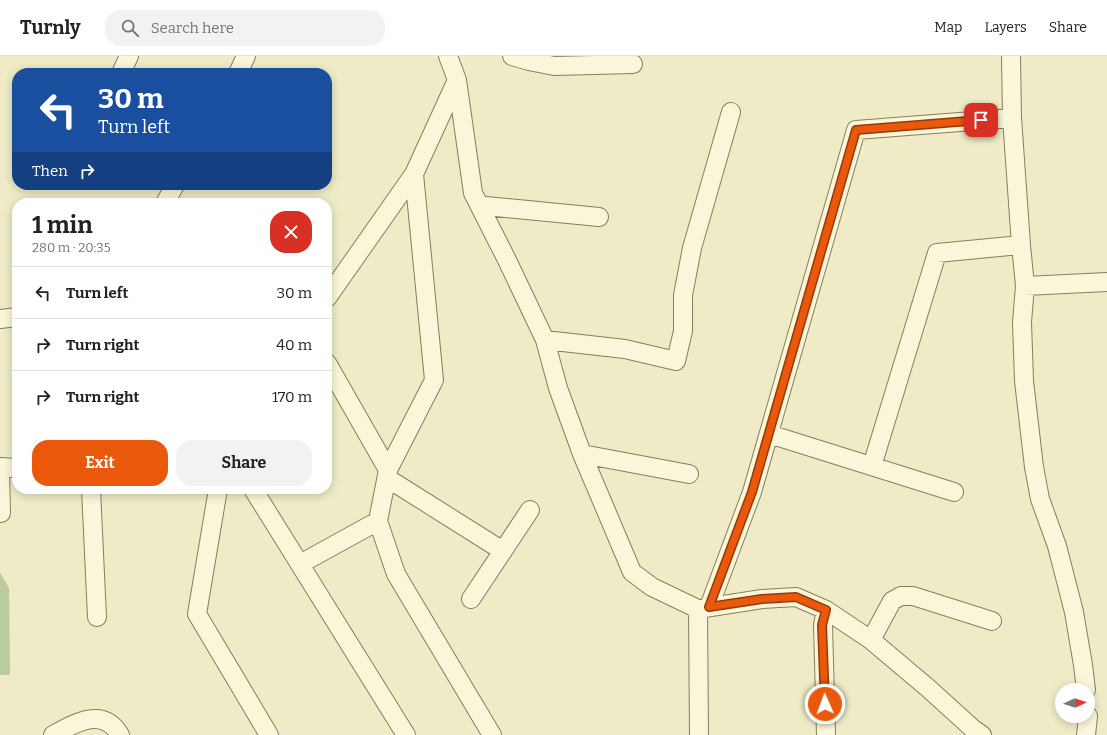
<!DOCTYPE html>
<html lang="en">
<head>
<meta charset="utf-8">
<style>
  :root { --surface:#fff; --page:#f2f2f2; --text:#222; --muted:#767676; --line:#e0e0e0; --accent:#ea580c }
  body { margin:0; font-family:Bitter,serif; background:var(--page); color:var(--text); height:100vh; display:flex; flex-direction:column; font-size:15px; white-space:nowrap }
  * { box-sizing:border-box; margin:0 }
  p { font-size:13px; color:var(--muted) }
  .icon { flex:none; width:22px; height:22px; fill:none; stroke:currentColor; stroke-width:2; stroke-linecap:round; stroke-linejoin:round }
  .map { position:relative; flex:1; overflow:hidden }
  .drawer { position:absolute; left:12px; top:142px; width:320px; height:296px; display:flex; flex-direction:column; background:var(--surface); border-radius:16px; box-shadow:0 2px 10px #0003 }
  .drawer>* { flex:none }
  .banner { position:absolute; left:12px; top:12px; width:320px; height:122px; border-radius:16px; box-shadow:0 2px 10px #0003; background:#1a4fa0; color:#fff; overflow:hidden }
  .needle { width:26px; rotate:86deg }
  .fabs { position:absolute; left:1055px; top:627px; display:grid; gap:8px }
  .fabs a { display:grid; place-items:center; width:40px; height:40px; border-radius:50%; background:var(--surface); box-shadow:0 2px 10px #0003; font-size:20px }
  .pin { position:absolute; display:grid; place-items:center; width:34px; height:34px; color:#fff; margin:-17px; border-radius:8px; box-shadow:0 2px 6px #0006 }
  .me { position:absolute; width:44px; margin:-22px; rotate:358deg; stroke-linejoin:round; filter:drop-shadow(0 0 3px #0008) }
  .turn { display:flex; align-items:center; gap:14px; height:84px; padding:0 20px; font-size:18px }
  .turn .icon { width:52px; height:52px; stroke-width:2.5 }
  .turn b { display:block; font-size:28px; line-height:34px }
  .then { display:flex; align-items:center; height:38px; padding:0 20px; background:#0003; gap:8px; font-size:15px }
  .round { display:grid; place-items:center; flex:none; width:42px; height:42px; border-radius:16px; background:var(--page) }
  .head { display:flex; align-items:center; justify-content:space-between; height:68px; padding:0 20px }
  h1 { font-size:24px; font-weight:700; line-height:30px }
  .primary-button { display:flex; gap:8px; margin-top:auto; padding:8px 20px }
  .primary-button a { flex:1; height:46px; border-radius:16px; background:var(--accent); color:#fff; font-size:16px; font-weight:700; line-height:46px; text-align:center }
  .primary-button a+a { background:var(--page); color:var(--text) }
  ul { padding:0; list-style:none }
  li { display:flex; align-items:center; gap:12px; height:52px; padding:0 20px; border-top:1px solid var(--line) }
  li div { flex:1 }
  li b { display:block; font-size:15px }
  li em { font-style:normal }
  header { display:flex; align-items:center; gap:24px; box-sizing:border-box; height:56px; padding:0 20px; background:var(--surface); border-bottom:1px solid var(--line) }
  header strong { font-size:19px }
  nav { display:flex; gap:22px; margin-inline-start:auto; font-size:14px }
  .search { width:280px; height:36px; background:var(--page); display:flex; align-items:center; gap:10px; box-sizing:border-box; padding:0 14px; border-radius:16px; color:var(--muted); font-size:15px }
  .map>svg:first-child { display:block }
</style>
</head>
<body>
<header>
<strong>Turnly</strong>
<div class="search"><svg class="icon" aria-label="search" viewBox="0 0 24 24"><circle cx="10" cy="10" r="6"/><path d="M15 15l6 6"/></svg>Search here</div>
<nav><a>Map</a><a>Layers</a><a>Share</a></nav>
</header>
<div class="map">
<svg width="1107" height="679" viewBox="0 0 1107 679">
  <rect width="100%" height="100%" fill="#eeebc6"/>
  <path fill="#bbcc9a" d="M 0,517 L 9,532 L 10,619 L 0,619 Z"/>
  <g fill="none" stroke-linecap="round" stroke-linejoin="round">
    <g stroke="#897e5c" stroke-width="20">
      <path id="street" d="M 448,0 L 457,24 L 473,137 L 507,204 L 545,284 L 558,332 L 582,398 L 632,516 L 652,531 L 698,553 L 762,543 L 796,541 L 826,554 L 871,584 L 928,632 L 972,672 L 982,679
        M 512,0 L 529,5 L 554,10 L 633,8
        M 1011,0 L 1012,62 L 1021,189 L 1025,230 L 1022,266 L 1024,325 L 1034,411 L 1040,443 L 1057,490 L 1074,556 L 1083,609 L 1086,634
        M 121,17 L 129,0
        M 238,17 L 246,0
        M 165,147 L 175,129
        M 481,151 L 486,150 L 599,161
        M 1025,230 L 1107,226
        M 327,242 L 414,118 L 457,24
        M 0,263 L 17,261
        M 545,284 L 625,293 L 676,305 L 683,275 L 683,239 L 692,192 L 731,56
        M 327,307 L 388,414
        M 769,378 L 954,436
        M 582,398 L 689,418
        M 872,410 L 937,197 L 1021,189
        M 0,411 L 1,457
        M 0,411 L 17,412
        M 387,422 L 503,495
        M 91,433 L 97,561
        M 218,433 L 197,558 L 269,679
        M 253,433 L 406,679
        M 378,465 L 396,518 L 492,679
        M 300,508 L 378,465 L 388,414 L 434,324 L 414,118
        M 471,543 L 530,454
        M 709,551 L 752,436 L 856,74 L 1012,62
        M 698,553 L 699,679
        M 871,584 L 892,545 L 901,540 L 913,540 L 992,565
        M 53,679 C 75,667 103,650 120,679
        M 826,679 L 823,569 L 826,554
        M 1086,679 L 1088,660"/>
    </g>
    <use href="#street" stroke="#f9f6d9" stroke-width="18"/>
  </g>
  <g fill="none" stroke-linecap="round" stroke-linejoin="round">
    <g stroke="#983908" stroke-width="10">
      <path id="route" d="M 825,648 L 822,569 L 826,554 L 796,541 L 762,543 L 709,551 L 752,436 L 856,74 L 981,64"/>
    </g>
    <use href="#route" stroke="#ea580c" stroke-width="7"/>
  </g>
</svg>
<div class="fabs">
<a><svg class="needle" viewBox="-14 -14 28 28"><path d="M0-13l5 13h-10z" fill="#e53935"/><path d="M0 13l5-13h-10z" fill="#767676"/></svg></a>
</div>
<div class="pin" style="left:981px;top:64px;background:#d93025"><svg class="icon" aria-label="arrive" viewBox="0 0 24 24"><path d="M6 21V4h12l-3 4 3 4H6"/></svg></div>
<svg class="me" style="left:825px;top:648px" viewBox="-20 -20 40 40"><circle r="17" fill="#ea580c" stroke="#fff" stroke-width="3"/><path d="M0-11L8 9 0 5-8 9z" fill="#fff"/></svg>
<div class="banner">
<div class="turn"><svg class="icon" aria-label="left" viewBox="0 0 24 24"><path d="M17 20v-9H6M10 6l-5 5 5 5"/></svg><div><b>30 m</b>Turn left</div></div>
<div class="then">Then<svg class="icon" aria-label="right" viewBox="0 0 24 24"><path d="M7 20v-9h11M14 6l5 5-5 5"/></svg></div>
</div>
<section class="drawer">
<div class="head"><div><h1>1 min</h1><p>280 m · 20:35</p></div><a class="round" style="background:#d93025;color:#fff"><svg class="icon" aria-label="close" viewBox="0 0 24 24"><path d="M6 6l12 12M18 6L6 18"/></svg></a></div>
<ul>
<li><svg class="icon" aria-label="left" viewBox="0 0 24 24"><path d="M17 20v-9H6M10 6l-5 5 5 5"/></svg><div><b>Turn left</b></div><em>30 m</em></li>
<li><svg class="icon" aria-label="right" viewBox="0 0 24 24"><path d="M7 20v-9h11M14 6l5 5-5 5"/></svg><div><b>Turn right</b></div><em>40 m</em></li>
<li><svg class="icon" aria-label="right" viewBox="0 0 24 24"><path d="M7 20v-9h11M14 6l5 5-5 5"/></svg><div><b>Turn right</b></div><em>170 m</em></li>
</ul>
<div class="primary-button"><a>Exit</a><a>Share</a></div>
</section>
</div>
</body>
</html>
